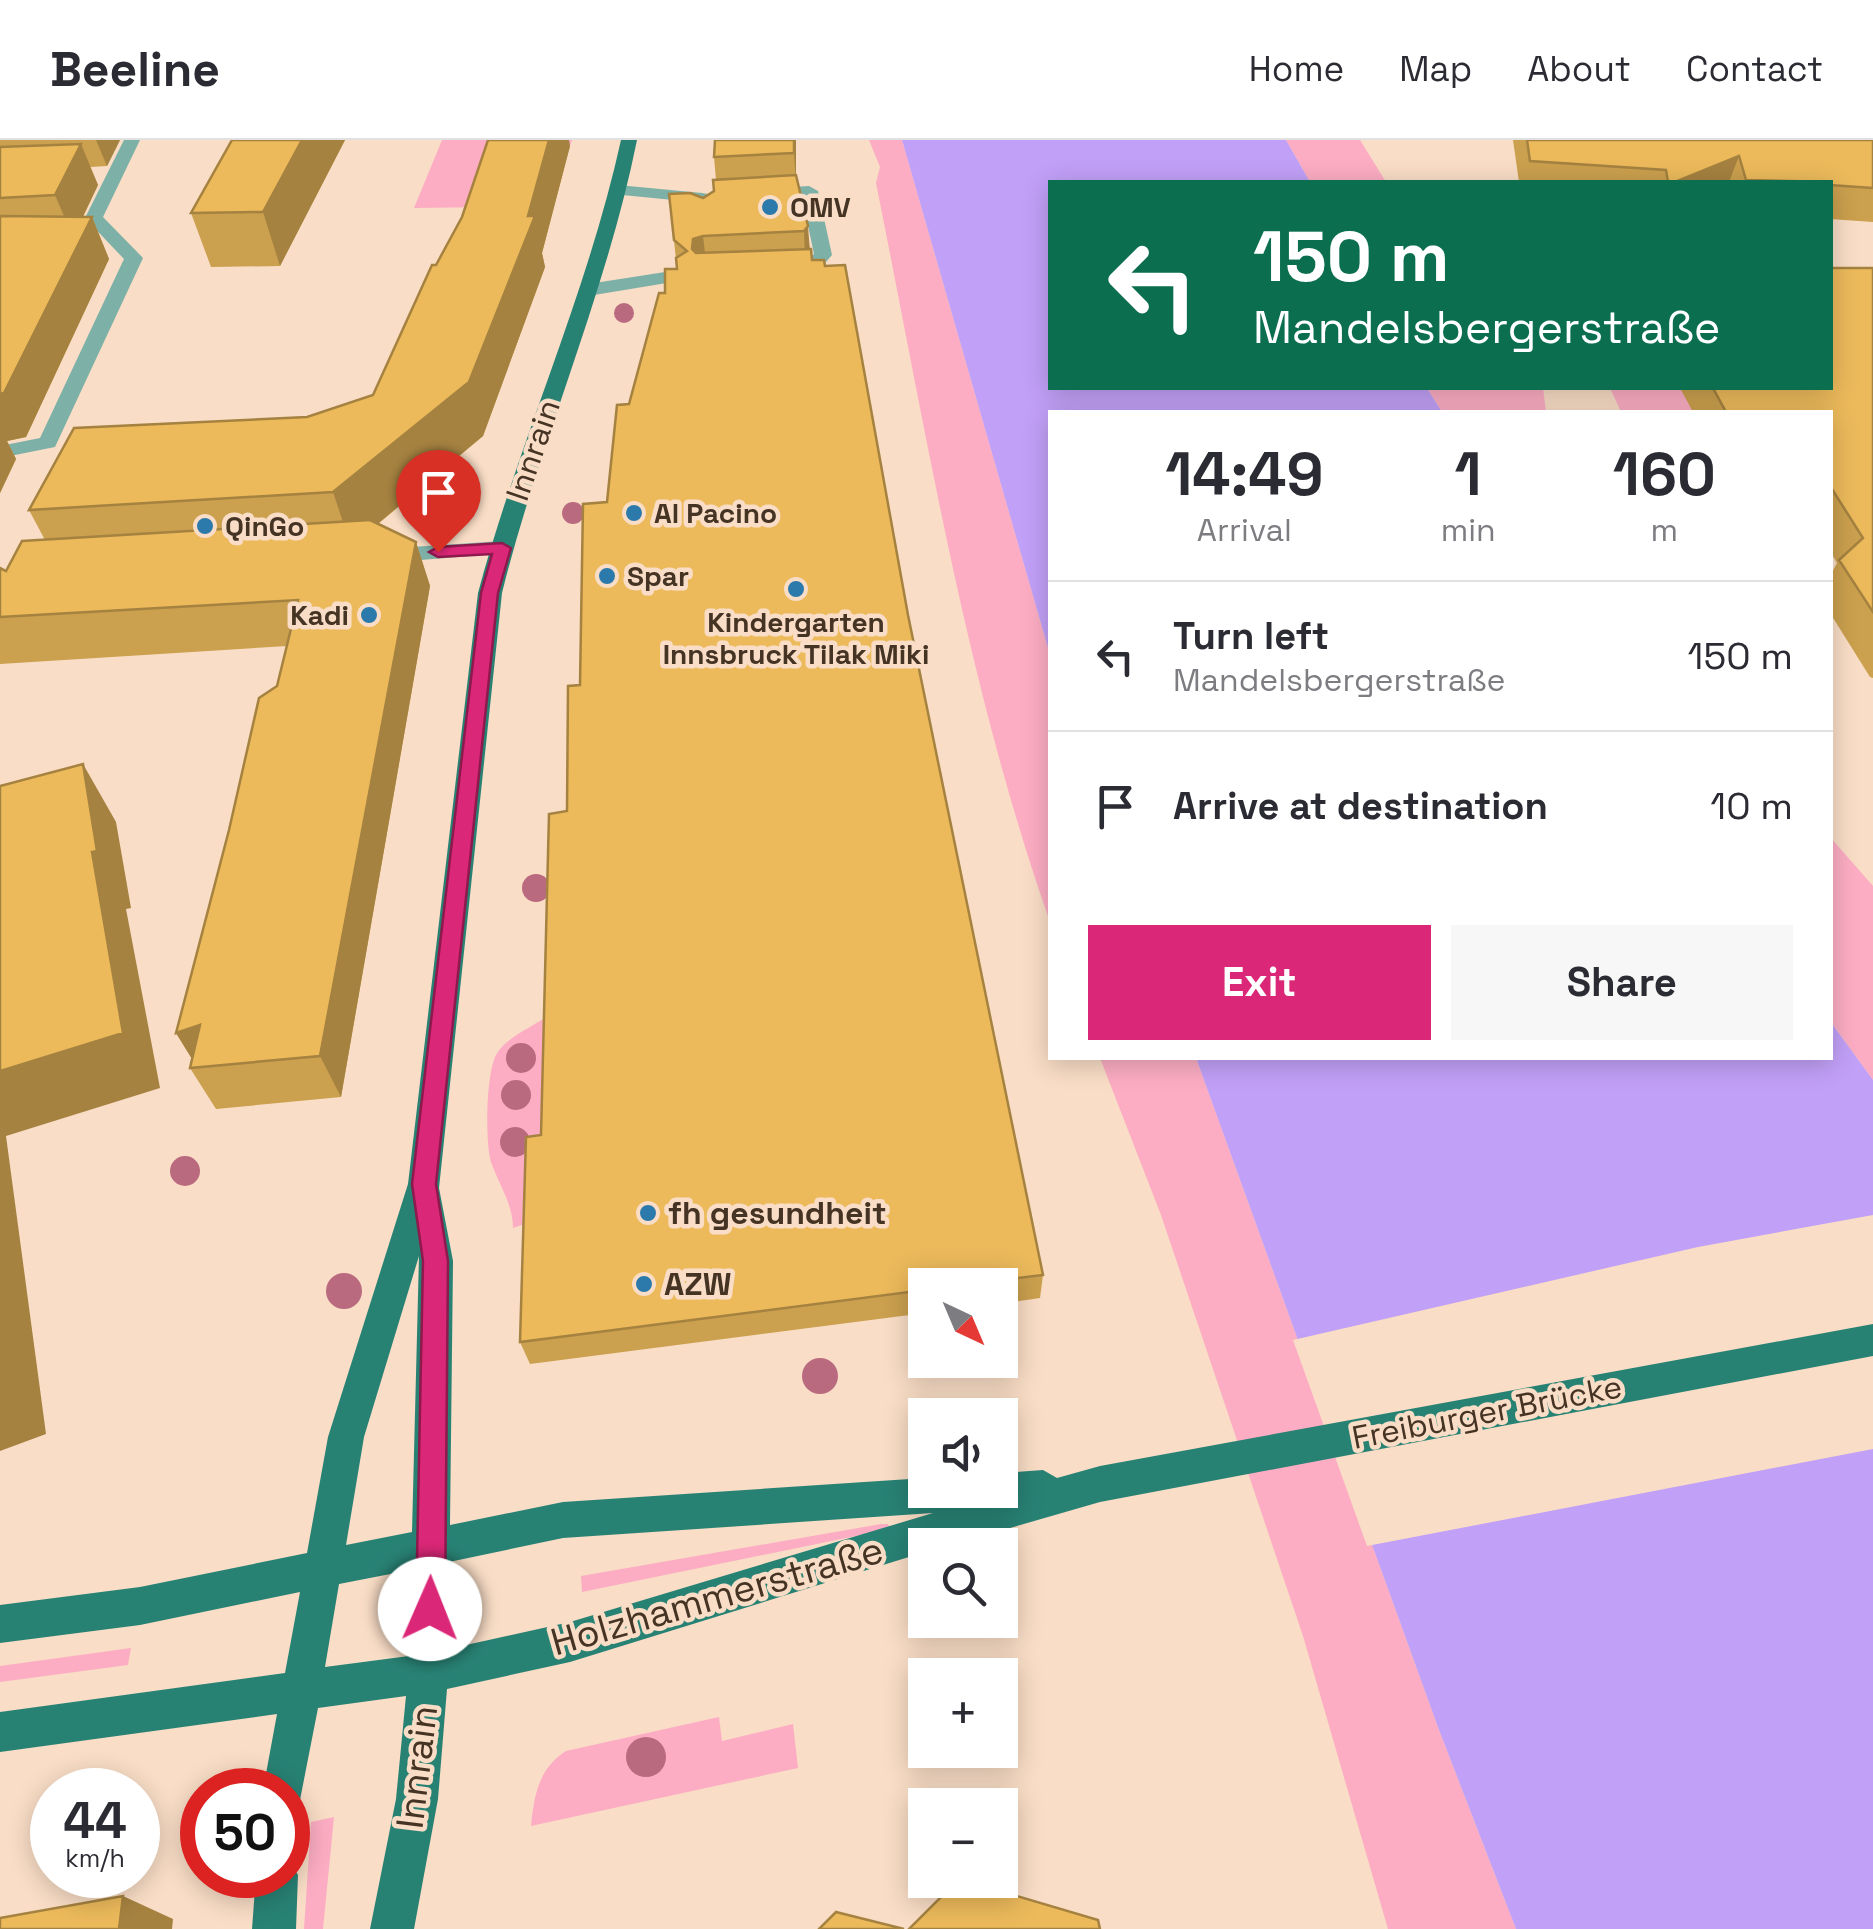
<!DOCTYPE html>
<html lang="en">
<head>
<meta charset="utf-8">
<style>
  :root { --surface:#fff; --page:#f7f7f7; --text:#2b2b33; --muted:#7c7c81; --line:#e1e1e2; --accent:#db2777 }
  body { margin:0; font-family:"Space Grotesk",sans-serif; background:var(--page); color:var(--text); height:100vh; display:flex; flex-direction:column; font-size:38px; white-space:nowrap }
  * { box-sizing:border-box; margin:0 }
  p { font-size:32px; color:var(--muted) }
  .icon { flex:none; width:55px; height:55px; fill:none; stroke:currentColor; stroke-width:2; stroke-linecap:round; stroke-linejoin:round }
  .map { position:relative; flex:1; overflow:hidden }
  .drawer { position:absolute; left:1048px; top:270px; width:785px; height:650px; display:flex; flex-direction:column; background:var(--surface); border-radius:0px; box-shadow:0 5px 25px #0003 }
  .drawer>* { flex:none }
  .top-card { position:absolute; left:1048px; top:40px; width:785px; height:210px; border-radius:0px; box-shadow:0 5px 25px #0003; background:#0b6e4f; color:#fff; overflow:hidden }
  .needle { width:65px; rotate:136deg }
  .tools { position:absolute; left:908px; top:1128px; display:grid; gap:20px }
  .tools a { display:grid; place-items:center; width:110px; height:110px; border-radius:0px; background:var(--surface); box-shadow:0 5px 25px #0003; font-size:50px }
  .speed { position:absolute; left:30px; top:1628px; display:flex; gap:20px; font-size:50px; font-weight:700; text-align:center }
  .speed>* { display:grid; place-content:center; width:130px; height:130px; border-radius:50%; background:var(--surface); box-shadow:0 5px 25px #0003; line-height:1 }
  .speed small { font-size:25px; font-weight:400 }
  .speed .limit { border:15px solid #d22; background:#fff; color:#111 }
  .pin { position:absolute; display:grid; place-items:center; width:85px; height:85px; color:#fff; margin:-102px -42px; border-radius:50% 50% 50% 0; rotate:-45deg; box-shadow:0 0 10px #0007 }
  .pin .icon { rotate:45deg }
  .me { position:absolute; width:110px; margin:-55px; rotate:1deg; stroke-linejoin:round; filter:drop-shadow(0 0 8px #0008) }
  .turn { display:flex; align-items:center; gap:35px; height:210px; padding:0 40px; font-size:45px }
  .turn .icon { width:130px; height:130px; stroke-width:2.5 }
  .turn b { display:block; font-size:70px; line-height:85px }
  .eta { display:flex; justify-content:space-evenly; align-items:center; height:170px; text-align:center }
  .eta b { font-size:60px; font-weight:600; line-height:70px }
  .primary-button { display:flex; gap:20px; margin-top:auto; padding:20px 40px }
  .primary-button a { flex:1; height:115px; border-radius:0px; background:var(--accent); color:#fff; font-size:40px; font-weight:600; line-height:115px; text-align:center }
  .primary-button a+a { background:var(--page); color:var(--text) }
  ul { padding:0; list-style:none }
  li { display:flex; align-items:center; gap:30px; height:150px; padding:0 40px; border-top:2px solid var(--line) }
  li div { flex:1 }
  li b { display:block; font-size:38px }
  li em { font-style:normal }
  header { display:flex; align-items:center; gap:60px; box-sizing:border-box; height:140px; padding:0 50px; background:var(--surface); border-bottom:2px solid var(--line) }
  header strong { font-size:48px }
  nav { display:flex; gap:55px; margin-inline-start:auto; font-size:35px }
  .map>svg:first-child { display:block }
</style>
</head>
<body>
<header>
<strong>Beeline</strong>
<nav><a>Home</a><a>Map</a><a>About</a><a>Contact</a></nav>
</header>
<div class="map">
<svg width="1873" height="1789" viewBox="0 0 1873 1789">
  <rect width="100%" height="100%" fill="#f9ddc6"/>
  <path fill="#fcadc3" d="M 442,0 L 572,0 L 570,6 L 513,6 L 493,67 L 414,68 Z
    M 869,0 L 902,0 L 1050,515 L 1050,782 C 966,543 926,291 876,43 L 880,27 Z
    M 1286,0 L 1360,0 L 1386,42 L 1310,42 Z
    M 1427,248 L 1543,248 L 1546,272 L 1442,272 Z
    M 1610,248 L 1830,248 L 1830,272 L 1621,272 Z
    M 1830,697 L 1873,746 L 1873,940 L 1830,881 Z
    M 552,873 L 533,1081 L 513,1088 C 513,1064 499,1045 491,1022 C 485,1002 486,934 496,915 C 505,897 537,885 552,873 Z
    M 1100,918 L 1196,918 L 1439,1590 L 1516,1789 L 1388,1789 L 1303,1496 L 1161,1075 Z
    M 881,1384 L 888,1384 L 890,1389 L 582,1452 L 581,1436 Z
    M 131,1508 L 128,1525 L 0,1542 L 0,1526 Z
    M 719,1577 L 722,1601 L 793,1584 L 798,1628 L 531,1686 C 534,1655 539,1628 566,1611 Z
    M 334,1677 L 323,1789 L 304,1789 L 311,1682 Z"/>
  <path fill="#c1a0f7" d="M 902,0 L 1286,0 L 1310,42 L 1050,42 L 1050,248 L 1427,248 L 1442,272 L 1050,272 L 1050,515 Z
    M 1830,881 L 1873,940 L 1873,1789 L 1516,1789 L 1439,1590 L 1196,918 L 1830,918 Z"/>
  <path fill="#f9ddc6" d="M 1873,1075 L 1873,1309 L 1367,1406 L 1293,1200 L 1698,1107 Z"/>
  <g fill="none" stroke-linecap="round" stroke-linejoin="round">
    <path fill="#7db1a7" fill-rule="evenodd" d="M 124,0 L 140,0 L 103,77 L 143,118 L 55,307 L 0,318 L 0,306 L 40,298 L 124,119 L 85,78 Z
      M 618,45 L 702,53 L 708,54 L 712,66 L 703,71 L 697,70 L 694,62 L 612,54 L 609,50 Z
      M 809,46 L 818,51 L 832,115 L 819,130 L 772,132 L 772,124 L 807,121 L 814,114 L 802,57 L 759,59 L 750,54 L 759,49 Z
      M 678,130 L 687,136 L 685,140 L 588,156 L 579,150 L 588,144 Z
      M 502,401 L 513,408 L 510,413 L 382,423 L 371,416 L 382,409 Z"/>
    <path fill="#288274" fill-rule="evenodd" d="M 621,0 L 637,0 C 606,154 540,300 502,453 L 439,1048 L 453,1121 L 450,1385 L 563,1362 L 925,1338 L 925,1350 L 1000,1350 L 1000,1333 L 1043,1330 L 1057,1338 L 1100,1326 L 1873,1184 L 1873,1216 L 1100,1362 L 951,1405 L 925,1405 L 925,1412 L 570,1522 L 447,1549 L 438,1659 L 414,1789 L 370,1789 L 396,1659 L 406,1556 L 318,1568 L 299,1665 L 288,1669 L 288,1650 L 263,1650 L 277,1574 L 0,1612 L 0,1572 L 285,1533 L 300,1452 L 140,1485 L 0,1503 L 0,1465 L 140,1447 L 307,1413 L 328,1297 L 408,1044 L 478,453 C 519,300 587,155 621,0 ZM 419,1116 L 412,1392 L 346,1405 L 364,1297 ZM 933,1373 L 570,1482 L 448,1509 L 449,1422 L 563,1398 ZM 411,1430 L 409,1516 L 325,1527 L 339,1444 Z
      M 288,1718 L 298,1735 L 296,1789 L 252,1789 L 256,1735 L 288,1735 Z"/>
  </g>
  <g fill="#ba6a7e">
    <circle cx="624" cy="173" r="10"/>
    <circle cx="573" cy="373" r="11"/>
    <circle cx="536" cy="748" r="14"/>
    <circle cx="521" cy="918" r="15"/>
    <circle cx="516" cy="955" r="15"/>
    <circle cx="515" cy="1002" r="15"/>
    <circle cx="185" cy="1031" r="15"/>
    <circle cx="344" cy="1151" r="18"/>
    <circle cx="820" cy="1236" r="18"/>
    <circle cx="646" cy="1617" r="20"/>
  </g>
  <path fill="#cba04e" d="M 0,0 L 120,0 L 107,26 L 90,27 L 98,45 L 83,77 L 92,77 L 109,119 L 26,297 L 7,301 L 16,319 L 0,353 Z
    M 345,0 L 280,126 L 211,127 L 191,73 Z
    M 796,0 L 796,35 L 812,120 L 908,475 L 1043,1135 L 1040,1158 L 1000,1164 L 1000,1145 L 925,1145 L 925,1173 L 530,1224 L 520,1202 L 541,995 L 567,671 L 580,545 L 607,362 L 629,264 L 665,153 L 677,129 L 669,54 L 703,58 L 714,51 L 716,40 L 714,17 Z
    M 1513,0 L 1873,0 L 1873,82 L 1830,79 L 1830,42 L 1519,42 Z
    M 570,6 L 542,113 L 545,127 L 483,296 L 378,384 L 416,402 L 430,446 L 341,957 L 216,969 L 190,928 L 192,919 L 176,893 L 277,546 L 287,506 L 0,524 L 0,428 L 6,431 L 45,400 L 29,370 L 373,255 L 436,125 Z
    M 1873,128 L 1873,538 L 1870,537 L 1830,473 L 1830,436 L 1837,423 L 1830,411 L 1830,272 L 1693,272 L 1680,248 L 1830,248 Z"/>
  <path fill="#a58240" d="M 96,0 L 120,0 L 107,26 Z
    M 302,0 L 345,0 L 280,126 L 263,72 Z
    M 549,0 L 569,0 L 570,6 L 542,113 L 545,127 L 483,296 L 351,406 L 333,352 Z
    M 794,0 L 796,0 L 796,44 L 794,13 Z
    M 81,4 L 98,45 L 73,97 L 55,55 Z
    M 1739,16 L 1729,42 L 1675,42 Z
    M 92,77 L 109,119 L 26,297 L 7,301 L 16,319 L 0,353 L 0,254 Z
    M 808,86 L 810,113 L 805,117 L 804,91 Z
    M 703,96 L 706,122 L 692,109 L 693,99 Z
    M 416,402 L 430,446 L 341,957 L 320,916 Z
    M 83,624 L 116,682 L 131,768 L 126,769 L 160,948 L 6,996 L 46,1294 L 0,1311 L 0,931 L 92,712 Z
    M 200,885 L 197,927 L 176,893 Z
    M 123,1756 L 173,1779 L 172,1789 L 119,1789 Z"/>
  <path fill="#ecba5b" stroke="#a58240" stroke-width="2.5" d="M 232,0 L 302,0 L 263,72 L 191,73 Z
    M 488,0 L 549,0 L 528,76 L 535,76 L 469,242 L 333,352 L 29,370 L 74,288 L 307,277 L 373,255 L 432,125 L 436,125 L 462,77 Z
    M 715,0 L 794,0 L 794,13 L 714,17 Z
    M 1527,0 L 1873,0 L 1873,48 L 1830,45 L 1830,42 L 1746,40 L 1739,16 L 1675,42 L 1668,42 L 1666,30 L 1530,21 Z
    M 81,4 L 55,55 L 0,58 L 0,7 Z
    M 796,35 L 808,86 L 804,91 L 703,96 L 693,99 L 692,109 L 696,113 L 811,109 L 812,120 L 824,120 L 825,126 L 845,125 L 908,475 L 1043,1135 L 962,1145 L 925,1145 L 925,1150 L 520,1202 L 526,997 L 541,995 L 549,674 L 567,671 L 568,546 L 580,545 L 583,364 L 607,362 L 617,265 L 629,264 L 659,153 L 665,153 L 665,129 L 677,129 L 676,118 L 687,111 L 674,100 L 669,54 L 690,53 L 703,58 L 714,51 L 713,40 Z
    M 0,76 L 92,77 L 4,253 L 0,254 Z
    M 1830,128 L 1873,128 L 1873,472 L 1839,420 L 1863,398 L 1830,346 L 1830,272 L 1726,272 L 1713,248 L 1830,248 Z
    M 370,380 L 416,402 L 320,916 L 190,928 L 200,885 L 176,893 L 229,690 L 259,558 L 277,546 L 298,460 L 0,477 L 0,428 L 6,431 L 22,401 Z
    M 83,624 L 97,711 L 92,712 L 123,893 L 0,931 L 0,646 Z
    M 958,1740 L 963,1740 L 1098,1780 L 1100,1789 L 909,1789 Z
    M 123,1756 L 119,1789 L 0,1789 L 0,1778 Z
    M 836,1772 L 904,1789 L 819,1789 Z"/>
  <path fill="#db2777" stroke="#8e194d" stroke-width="2.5" d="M 502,403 L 511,408 L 498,453 L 436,1044 L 448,1121 L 445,1469 L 441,1479 L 430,1484 L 420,1479 L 416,1469 L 423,1121 L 412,1044 L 481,453 L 492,414 L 438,417 L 429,412 L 438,407 Z"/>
  <g fill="#2c7aac" stroke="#f9ddc6" stroke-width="4">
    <circle cx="770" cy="67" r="10"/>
    <circle cx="634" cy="373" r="10"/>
    <circle cx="205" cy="386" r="10"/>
    <circle cx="607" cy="436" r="10"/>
    <circle cx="796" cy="449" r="10"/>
    <circle cx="369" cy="475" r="10"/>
    <circle cx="648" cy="1073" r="10"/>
    <circle cx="644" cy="1144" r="10"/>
  </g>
  <g text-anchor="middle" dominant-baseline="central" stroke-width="9" stroke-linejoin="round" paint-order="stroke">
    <g font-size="28" font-weight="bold" fill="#453324" stroke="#f9ddc6" text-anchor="start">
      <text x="790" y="67">OMV</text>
      <text x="654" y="373">Al Pacino</text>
      <text x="225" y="386">QinGo</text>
      <text x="627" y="436">Spar</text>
      <text x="349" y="475" text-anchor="end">Kadi</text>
      <text x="796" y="482" text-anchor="middle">Kindergarten<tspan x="796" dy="32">Innsbruck Tilak Miki</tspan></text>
    </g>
    <g font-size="32" fill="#453324" stroke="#f9ddc6">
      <text transform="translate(533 310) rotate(-71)">Innrain</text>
      <text transform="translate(1487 1272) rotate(-11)">Freiburger Brücke</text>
    </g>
    <g font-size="32" font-weight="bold" fill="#453324" stroke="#f9ddc6" text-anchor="start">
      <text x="668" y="1073">fh gesundheit</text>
      <text x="664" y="1144">AZW</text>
    </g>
    <g font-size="38" fill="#453324" stroke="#f9ddc6">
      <text transform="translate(717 1456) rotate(-16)">Holzhammerstraße</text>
      <text transform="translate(417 1627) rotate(-83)">Innrain</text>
    </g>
  </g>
</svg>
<div class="tools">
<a><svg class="needle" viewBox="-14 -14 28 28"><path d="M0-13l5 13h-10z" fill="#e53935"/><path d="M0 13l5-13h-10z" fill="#7c7c81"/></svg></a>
<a><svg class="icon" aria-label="sound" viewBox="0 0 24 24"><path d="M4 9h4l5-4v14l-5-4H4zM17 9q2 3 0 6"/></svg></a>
<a><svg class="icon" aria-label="search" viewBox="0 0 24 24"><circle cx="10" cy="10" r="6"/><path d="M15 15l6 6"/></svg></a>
<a>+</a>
<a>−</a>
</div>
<div class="speed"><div>44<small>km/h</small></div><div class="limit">50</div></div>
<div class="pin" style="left:438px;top:412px;background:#d93025"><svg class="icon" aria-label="arrive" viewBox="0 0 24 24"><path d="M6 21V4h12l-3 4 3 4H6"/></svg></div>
<svg class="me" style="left:430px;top:1469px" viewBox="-20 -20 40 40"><circle r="19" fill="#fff"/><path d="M0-13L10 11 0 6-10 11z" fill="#db2777"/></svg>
<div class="top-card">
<div class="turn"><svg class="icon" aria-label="left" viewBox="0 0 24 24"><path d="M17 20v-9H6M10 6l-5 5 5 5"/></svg><div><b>150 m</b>Mandelsbergerstraße</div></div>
</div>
<section class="drawer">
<div class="eta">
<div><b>14:49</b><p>Arrival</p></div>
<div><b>1</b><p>min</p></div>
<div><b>160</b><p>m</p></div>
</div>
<ul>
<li><svg class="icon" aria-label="left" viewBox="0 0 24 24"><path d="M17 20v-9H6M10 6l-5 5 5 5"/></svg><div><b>Turn left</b><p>Mandelsbergerstraße</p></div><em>150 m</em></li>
<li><svg class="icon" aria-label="arrive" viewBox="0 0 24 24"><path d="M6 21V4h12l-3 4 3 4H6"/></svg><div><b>Arrive at destination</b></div><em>10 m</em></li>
</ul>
<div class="primary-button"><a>Exit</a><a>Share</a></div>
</section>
</div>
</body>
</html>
